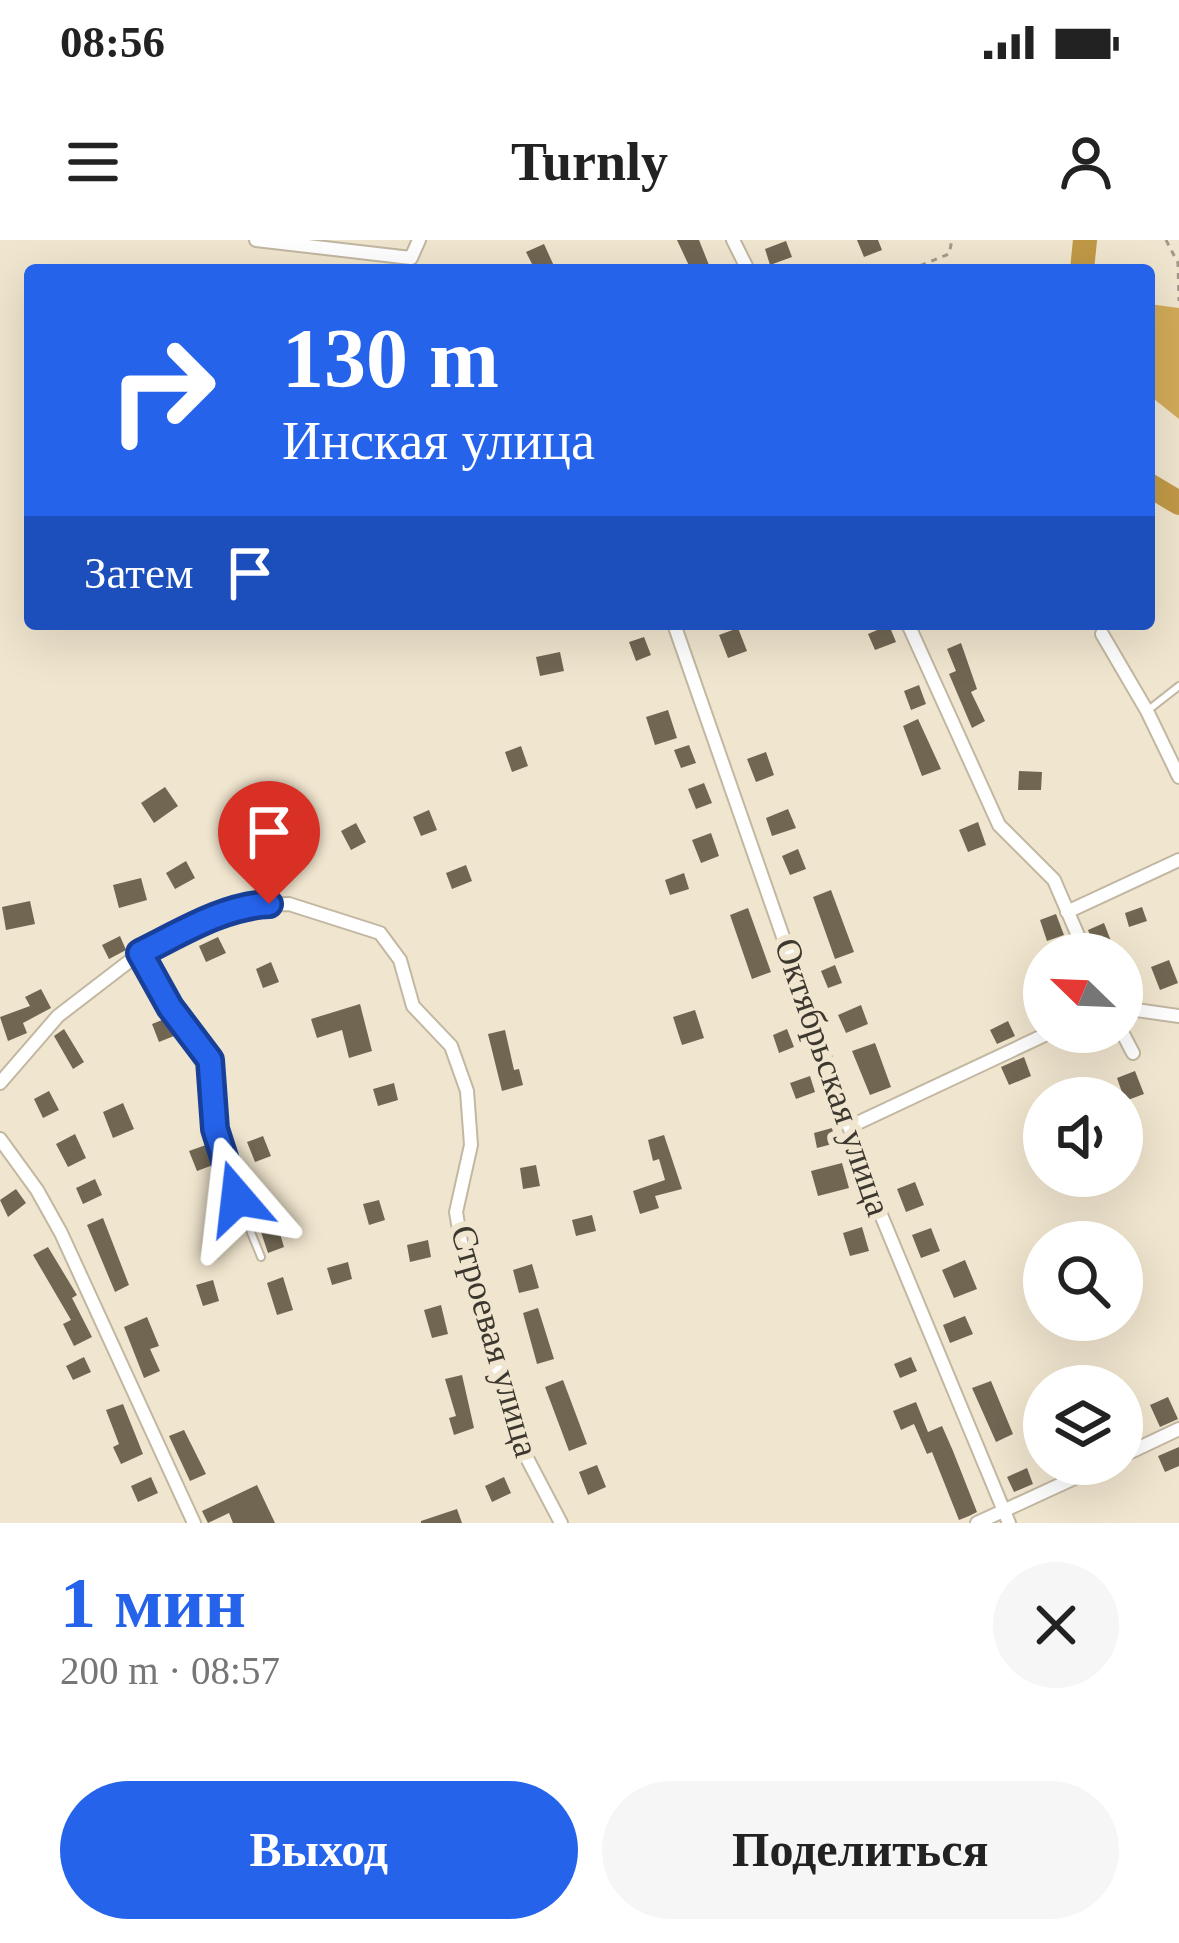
<!DOCTYPE html>
<html lang="ru">
<head>
<meta charset="utf-8">
<style>
  :root { --surface:#fff; --page:#f6f6f6; --text:#222; --muted:#767676; --accent:#2563eb }
  body { margin:0; font-family:"Times New Roman",serif; background:var(--page); color:var(--text); height:100vh; display:flex; flex-direction:column; font-size:45px; white-space:nowrap }
  * { box-sizing:border-box; margin:0 }
  p { font-size:39px; color:var(--muted) }
  .icon { flex:none; width:66px; height:66px; fill:none; stroke:currentColor; stroke-width:2; stroke-linecap:round; stroke-linejoin:round }
  .map { position:relative; height:1283px; overflow:hidden }
  .drawer { display:flex; flex-direction:column; background:var(--surface); flex:1 }
  .drawer>* { flex:none }
  .hud { position:absolute; left:24px; top:24px; width:1131px; height:366px; border-radius:12px; box-shadow:0 12px 48px #0002; background:#2563eb; color:#fff; overflow:hidden }
  .needle { width:78px; rotate:293deg }
  .buttons { position:absolute; left:1023px; top:693px; display:grid; gap:24px }
  .buttons a { display:grid; place-items:center; width:120px; height:120px; border-radius:50%; background:var(--surface); box-shadow:0 12px 48px #0002; font-size:60px }
  .pin { position:absolute; display:grid; place-items:center; width:102px; height:102px; color:#fff; margin:-123px -51px; border-radius:50% 50% 50% 0; rotate:-45deg; box-shadow:0 0 12px #0007 }
  .pin .icon { rotate:45deg }
  .me { position:absolute; width:132px; margin:-66px; rotate:343deg; stroke-linejoin:round; filter:drop-shadow(0 0 9px #0008) }
  .turn { display:flex; align-items:center; gap:42px; height:252px; padding:0 60px; font-size:54px }
  .turn .icon { width:156px; height:156px; stroke-width:2.5 }
  .turn b { display:block; font-size:84px; line-height:102px }
  .then { display:flex; align-items:center; height:114px; padding:0 60px; background:#0003; gap:24px; font-size:45px }
  .round { display:grid; place-items:center; flex:none; width:126px; height:126px; border-radius:63px; background:var(--page) }
  .head { display:flex; align-items:center; justify-content:space-between; height:204px; padding:0 60px }
  h1 { font-size:72px; font-weight:600; line-height:90px; color:var(--accent) }
  .button { display:flex; gap:24px; margin-top:auto; padding:24px 60px }
  .button a { flex:1; height:138px; border-radius:72px; background:var(--accent); color:#fff; font-size:48px; font-weight:600; line-height:138px; text-align:center }
  .button a+a { background:var(--page); color:var(--text) }
  .status { display:flex; justify-content:space-between; align-items:center; height:84px; padding:0 60px; background:var(--surface); direction:ltr }
  .status svg { height:33px; fill:currentColor }
  header { display:flex; justify-content:space-between; align-items:center; height:156px; padding:0 60px; background:var(--surface); font-size:54px; font-weight:600 }
  .map>svg:first-child { display:block }
</style>
</head>
<body>
<div class="status"><b>08:56</b><svg viewBox="0 0 49 12"><path d="M0 12V9h3v3zM5 12V6h3v6zM10 12V3h3v9zM15 12V0h3v12zM26 1h20v11H26zM47 4h2v5h-2z"/></svg></div>
<header><svg class="icon" aria-label="menu" viewBox="0 0 24 24"><path d="M4 6h16M4 12h16M4 18h16"/></svg>Turnly<svg class="icon" aria-label="person" viewBox="0 0 24 24"><circle cx="12" cy="8" r="4"/><path d="M4 21q1-7 8-7t8 7"/></svg></header>
<div class="map">
<svg width="1179" height="1283" viewBox="0 0 1179 1283">
  <rect width="100%" height="100%" fill="#f0e5ce"/>
  <path fill="#d2ab59" d="M 1149,64 L 1179,68 L 1179,179 L 1149,155 Z"/>
  <g fill="none" stroke-linecap="round" stroke-linejoin="round">
    <path stroke="#c09946" stroke-width="24" d="M 1082,30 L 1085,0
      M 1149,245 L 1179,263"/>
  </g>
  <path fill="#706652" d="M 677,0 L 699,0 L 711,30 L 691,30 Z
    M 857,0 L 878,0 L 882,10 L 864,17 Z
    M 786,1 L 792,17 L 770,25 L 765,9 Z
    M 544,4 L 554,26 L 535,30 L 526,12 Z
    M 889,385 L 896,402 L 875,410 L 868,394 Z
    M 738,388 L 747,411 L 728,418 L 719,395 Z
    M 644,397 L 651,415 L 636,421 L 629,402 Z
    M 961,403 L 977,449 L 971,452 L 985,481 L 972,488 L 949,434 L 956,431 L 947,409 Z
    M 560,412 L 564,431 L 540,436 L 536,417 Z
    M 919,445 L 926,464 L 911,470 L 904,451 Z
    M 668,470 L 677,498 L 655,505 L 646,477 Z
    M 918,479 L 941,529 L 922,536 L 903,486 Z
    M 689,505 L 696,523 L 681,528 L 674,510 Z
    M 521,506 L 528,526 L 512,532 L 505,512 Z
    M 766,512 L 774,535 L 756,542 L 747,519 Z
    M 1019,531 L 1042,532 L 1041,550 L 1018,550 Z
    M 704,543 L 712,563 L 696,569 L 688,549 Z
    M 165,547 L 178,566 L 154,583 L 141,563 Z
    M 788,569 L 796,588 L 772,596 L 766,578 Z
    M 429,570 L 437,590 L 421,596 L 413,577 Z
    M 978,582 L 986,605 L 968,612 L 959,590 Z
    M 356,583 L 366,602 L 351,610 L 341,591 Z
    M 711,593 L 719,616 L 701,623 L 692,600 Z
    M 798,609 L 806,629 L 790,635 L 782,616 Z
    M 186,621 L 195,638 L 175,649 L 166,633 Z
    M 466,625 L 472,641 L 452,649 L 446,633 Z
    M 684,633 L 689,649 L 670,655 L 665,640 Z
    M 141,638 L 147,660 L 119,668 L 113,645 Z
    M 831,650 L 854,712 L 835,719 L 813,657 Z
    M 30,661 L 35,684 L 6,690 L 2,667 Z
    M 1142,667 L 1147,681 L 1129,687 L 1125,673 Z
    M 748,668 L 771,732 L 752,739 L 730,675 Z
    M 1056,674 L 1064,695 L 1047,701 L 1040,680 Z
    M 1104,683 L 1116,714 L 1097,714 L 1088,690 Z
    M 120,696 L 126,710 L 109,719 L 102,705 Z
    M 218,697 L 226,713 L 206,722 L 199,706 Z
    M 1169,720 L 1178,743 L 1160,750 L 1151,727 Z
    M 271,722 L 279,742 L 263,748 L 256,729 Z
    M 835,725 L 842,743 L 828,748 L 821,731 Z
    M 41,749 L 51,768 L 23,783 L 27,793 L 8,801 L 0,777 L 30,766 L 25,757 Z
    M 360,764 L 372,811 L 349,818 L 342,790 L 317,798 L 311,779 Z
    M 861,765 L 868,784 L 846,793 L 838,775 Z
    M 695,770 L 704,798 L 682,805 L 673,777 Z
    M 167,778 L 174,796 L 159,802 L 152,784 Z
    M 1008,781 L 1015,796 L 997,804 L 990,790 Z
    M 64,789 L 84,822 L 73,829 L 54,796 Z
    M 787,789 L 794,807 L 779,813 L 773,795 Z
    M 505,790 L 514,830 L 519,829 L 523,845 L 502,851 L 488,794 Z
    M 1084,792 L 1105,792 L 1109,802 L 1090,809 Z
    M 875,803 L 891,847 L 870,855 L 852,811 Z
    M 1024,817 L 1031,836 L 1009,845 L 1001,827 Z
    M 1135,831 L 1144,854 L 1125,861 L 1117,838 Z
    M 810,836 L 815,852 L 796,859 L 790,843 Z
    M 394,843 L 398,860 L 378,866 L 373,849 Z
    M 49,851 L 59,870 L 43,878 L 34,859 Z
    M 123,863 L 134,889 L 113,898 L 103,872 Z
    M 832,888 L 836,903 L 817,908 L 814,893 Z
    M 75,894 L 86,918 L 68,927 L 56,904 Z
    M 664,895 L 682,949 L 655,956 L 659,968 L 640,974 L 633,951 L 665,940 L 659,919 L 653,921 L 648,900 Z
    M 263,896 L 271,916 L 255,922 L 247,902 Z
    M 206,905 L 213,925 L 197,931 L 189,911 Z
    M 842,923 L 849,948 L 818,956 L 811,931 Z
    M 536,925 L 540,946 L 523,949 L 520,928 Z
    M 95,939 L 102,955 L 83,964 L 76,948 Z
    M 915,942 L 924,965 L 906,972 L 897,949 Z
    M 16,949 L 26,963 L 8,977 L 0,960 Z
    M 379,960 L 385,980 L 369,985 L 363,964 Z
    M 592,975 L 596,991 L 576,996 L 572,980 Z
    M 103,978 L 129,1045 L 115,1052 L 87,985 Z
    M 278,987 L 284,1007 L 268,1013 L 261,992 Z
    M 862,987 L 869,1011 L 850,1016 L 843,993 Z
    M 931,988 L 940,1011 L 921,1018 L 912,995 Z
    M 428,1000 L 431,1017 L 410,1022 L 407,1005 Z
    M 48,1007 L 77,1055 L 72,1058 L 92,1097 L 74,1106 L 63,1084 L 71,1080 L 33,1015 Z
    M 965,1020 L 977,1049 L 954,1058 L 942,1030 Z
    M 348,1022 L 352,1039 L 332,1045 L 327,1028 Z
    M 532,1024 L 539,1048 L 519,1053 L 513,1030 Z
    M 283,1037 L 293,1070 L 277,1075 L 267,1043 Z
    M 213,1040 L 219,1061 L 203,1066 L 196,1045 Z
    M 441,1065 L 448,1094 L 432,1098 L 424,1070 Z
    M 538,1068 L 554,1119 L 537,1124 L 523,1073 Z
    M 965,1076 L 973,1094 L 950,1103 L 943,1085 Z
    M 147,1077 L 159,1106 L 150,1109 L 160,1131 L 144,1138 L 124,1087 Z
    M 84,1117 L 91,1132 L 73,1140 L 66,1126 Z
    M 911,1117 L 917,1131 L 900,1138 L 894,1124 Z
    M 462,1135 L 474,1188 L 454,1195 L 449,1178 L 456,1176 L 445,1139 Z
    M 563,1140 L 587,1204 L 569,1211 L 545,1147 Z
    M 991,1141 L 1013,1194 L 996,1202 L 972,1148 Z
    M 1168,1157 L 1178,1179 L 1160,1187 L 1150,1165 Z
    M 916,1162 L 928,1192 L 942,1186 L 953,1211 L 977,1272 L 969,1276 L 959,1280 L 932,1212 L 927,1214 L 914,1184 L 901,1190 L 893,1171 Z
    M 123,1164 L 143,1214 L 121,1224 L 113,1207 L 119,1204 L 106,1170 Z
    M 184,1190 L 206,1234 L 190,1241 L 169,1196 Z
    M 1179,1207 L 1179,1226 L 1165,1232 L 1158,1216 Z
    M 597,1225 L 606,1247 L 588,1255 L 579,1232 Z
    M 1027,1228 L 1033,1244 L 1014,1252 L 1007,1237 Z
    M 151,1237 L 158,1253 L 138,1262 L 131,1246 Z
    M 504,1237 L 511,1253 L 492,1262 L 485,1246 Z
    M 257,1245 L 275,1283 L 233,1283 L 229,1273 L 208,1283 L 202,1271 Z
    M 457,1269 L 462,1283 L 421,1283 L 421,1281 Z"/>
  <g fill="none" stroke-linecap="round" stroke-linejoin="round">
    <g stroke="#c2b7a1" stroke-width="10">
      <path id="lane" d="M 1147,471 L 1179,446
        M 140,713 L 170,767 L 210,820 L 215,889 L 237,958 L 261,1017"/>
    </g>
    <g stroke="#c2b7a1" stroke-width="16">
      <path id="street" d="M 256,0 L 411,18
        M 733,0 L 748,30
        M 411,18 L 419,0
        M 674,384 L 874,958 L 1009,1283
        M 908,384 L 999,585 L 1054,640 L 1086,714
        M 1102,394 L 1147,471 L 1179,537
        M 1067,672 L 1179,620
        M 1122,768 L 1179,776
        M 1122,792 L 1133,813
        M 0,843 L 58,776 L 140,713 L 222,673 L 245,665 L 289,664 L 380,693 L 400,720 L 413,766 L 451,806 L 467,851 L 471,905 L 456,972 L 463,1014 L 518,1201 L 561,1283
        M 849,887 L 1051,792
        M 0,899 L 37,950 L 61,993 L 194,1283
        M 1122,1216 L 1179,1189
        M 977,1283 L 1105,1224"/>
    </g>
    <path stroke="#a29988" stroke-width="3" stroke-dasharray="6 6" stroke-linecap="butt" d="M 1166,0 L 1178,23 L 1179,61
      M 909,30 L 949,14 L 952,0"/>
    <use href="#lane" stroke="#fff" stroke-width="6"/>
    <use href="#street" stroke="#fff" stroke-width="12"/>
  </g>
  <g fill="none" stroke-linecap="round" stroke-linejoin="round">
    <g stroke="#184099" stroke-width="30">
      <path id="route" d="M 237,958 L 215,889 L 210,820 L 170,767 L 140,713 C 181,693 223,666 269,664"/>
    </g>
    <use href="#route" stroke="#2563eb" stroke-width="21"/>
  </g>
  <g text-anchor="middle" dominant-baseline="central" stroke-width="12" stroke-linejoin="round" paint-order="stroke">
    <g font-size="36" fill="#3d382f" stroke="#f0e5ce">
      <text transform="translate(833 837) rotate(71)">Октябрьская улица</text>
      <text transform="translate(495 1101) rotate(74)">Строевая улица</text>
    </g>
  </g>
</svg>
<div class="buttons">
<a><svg class="needle" viewBox="-14 -14 28 28"><path d="M0-13l5 13h-10z" fill="#e53935"/><path d="M0 13l5-13h-10z" fill="#767676"/></svg></a>
<a><svg class="icon" aria-label="sound" viewBox="0 0 24 24"><path d="M4 9h4l5-4v14l-5-4H4zM17 9q2 3 0 6"/></svg></a>
<a><svg class="icon" aria-label="search" viewBox="0 0 24 24"><circle cx="10" cy="10" r="6"/><path d="M15 15l6 6"/></svg></a>
<a><svg class="icon" aria-label="layers" viewBox="0 0 24 24"><path d="M12 4l9 5-9 5-9-5zM3 14l9 5 9-5"/></svg></a>
</div>
<div class="pin" style="left:269px;top:664px;background:#d93025"><svg class="icon" aria-label="arrive" viewBox="0 0 24 24"><path d="M6 21V4h12l-3 4 3 4H6"/></svg></div>
<svg class="me" style="left:237px;top:958px" viewBox="-20 -20 40 40"><path d="M0-17L14 15 0 8-14 15z" fill="#2563eb" stroke="#fff" stroke-width="4"/></svg>
<div class="hud">
<div class="turn"><svg class="icon" aria-label="right" viewBox="0 0 24 24"><path d="M7 20v-9h11M14 6l5 5-5 5"/></svg><div><b>130 m</b>Инская улица</div></div>
<div class="then">Затем<svg class="icon" aria-label="arrive" viewBox="0 0 24 24"><path d="M6 21V4h12l-3 4 3 4H6"/></svg></div>
</div>
</div>
<section class="drawer">
<div class="head"><div><h1>1 мин</h1><p>200 m · 08:57</p></div><a class="round"><svg class="icon" aria-label="close" viewBox="0 0 24 24"><path d="M6 6l12 12M18 6L6 18"/></svg></a></div>
<div class="button"><a>Выход</a><a>Поделиться</a></div>
</section>
</body>
</html>
